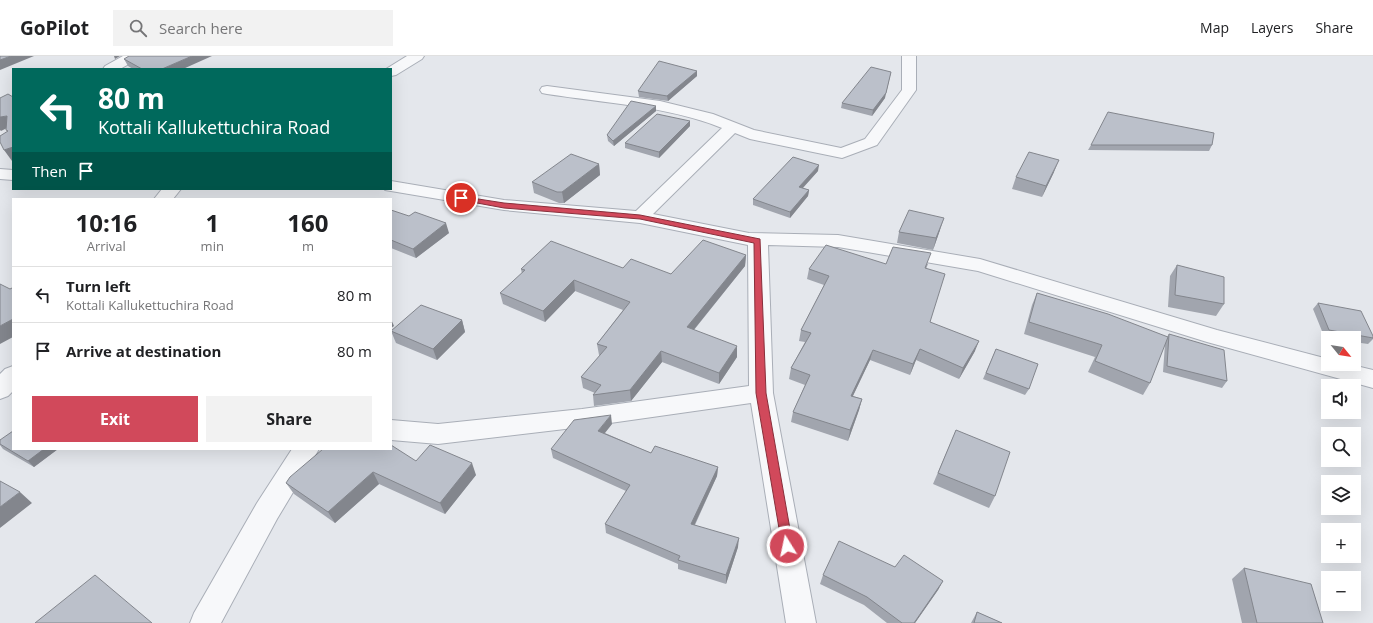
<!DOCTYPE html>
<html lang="en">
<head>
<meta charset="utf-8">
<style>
  :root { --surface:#fff; --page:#f2f2f2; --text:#202124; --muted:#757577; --line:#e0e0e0; --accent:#d1495b }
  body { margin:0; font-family:"Open Sans",sans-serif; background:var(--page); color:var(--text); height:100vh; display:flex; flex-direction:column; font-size:15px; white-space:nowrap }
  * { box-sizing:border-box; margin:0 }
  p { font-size:13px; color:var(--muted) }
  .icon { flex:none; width:22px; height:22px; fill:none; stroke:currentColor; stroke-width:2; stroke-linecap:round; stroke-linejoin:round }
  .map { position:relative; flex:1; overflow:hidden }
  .panel { position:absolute; left:12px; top:142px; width:380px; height:252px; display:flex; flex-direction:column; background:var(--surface); border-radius:0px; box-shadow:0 4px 16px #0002 }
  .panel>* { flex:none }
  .hud { position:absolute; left:12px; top:12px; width:380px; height:122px; border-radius:0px; box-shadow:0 4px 16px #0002; background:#00695c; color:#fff; overflow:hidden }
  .needle { width:26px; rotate:120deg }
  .fabs { position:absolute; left:1321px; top:275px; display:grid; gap:8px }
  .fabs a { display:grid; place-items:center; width:40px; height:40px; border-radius:0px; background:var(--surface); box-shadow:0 4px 16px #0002; font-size:20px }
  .pin { position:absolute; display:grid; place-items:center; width:34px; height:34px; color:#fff; margin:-17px; border:2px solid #fff; border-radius:50%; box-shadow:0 1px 4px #0007 }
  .me { position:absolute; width:44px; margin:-22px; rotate:350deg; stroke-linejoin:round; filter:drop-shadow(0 0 3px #0008) }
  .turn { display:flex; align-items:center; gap:14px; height:84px; padding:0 20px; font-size:18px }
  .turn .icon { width:52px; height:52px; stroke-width:2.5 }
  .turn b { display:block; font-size:28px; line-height:34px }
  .then { display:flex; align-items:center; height:38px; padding:0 20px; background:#0003; gap:8px; font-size:15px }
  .eta { display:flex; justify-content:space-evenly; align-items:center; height:68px; text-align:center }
  .eta b { font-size:24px; font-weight:700; line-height:28px }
  .button { display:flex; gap:8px; margin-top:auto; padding:8px 20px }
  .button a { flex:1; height:46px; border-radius:0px; background:var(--accent); color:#fff; font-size:16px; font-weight:700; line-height:46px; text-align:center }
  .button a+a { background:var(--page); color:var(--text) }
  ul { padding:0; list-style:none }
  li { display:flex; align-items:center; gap:12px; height:56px; padding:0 20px; border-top:1px solid var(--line) }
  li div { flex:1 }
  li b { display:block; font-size:15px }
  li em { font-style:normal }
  header { display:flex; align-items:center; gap:24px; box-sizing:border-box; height:56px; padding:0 20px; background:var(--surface); border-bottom:1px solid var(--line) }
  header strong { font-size:19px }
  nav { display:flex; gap:22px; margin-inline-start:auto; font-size:14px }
  .search { width:280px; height:36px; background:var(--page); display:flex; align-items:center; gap:10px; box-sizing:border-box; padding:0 14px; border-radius:0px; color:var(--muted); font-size:15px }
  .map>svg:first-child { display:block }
</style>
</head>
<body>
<header>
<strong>GoPilot</strong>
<div class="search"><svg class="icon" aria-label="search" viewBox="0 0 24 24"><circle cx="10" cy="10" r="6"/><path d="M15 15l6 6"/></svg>Search here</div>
<nav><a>Map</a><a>Layers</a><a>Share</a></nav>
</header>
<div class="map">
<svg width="1373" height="567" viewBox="0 0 1373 567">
  <rect width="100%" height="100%" fill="#e4e7ec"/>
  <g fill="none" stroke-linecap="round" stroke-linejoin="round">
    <g stroke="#a9aeb7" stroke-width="2">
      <path id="street" d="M 123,0 L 140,0 L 138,3 L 120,13 L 103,13 L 105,10 Z
        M 407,0 L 424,0 L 422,3 L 396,19 L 391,20 L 391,13 L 386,13 Z
        M 902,0 L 916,0 L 916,34 L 877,89 L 842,102 L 750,83 L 735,77 L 653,158 L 749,177 L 838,179 L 980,203 L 1217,274 L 1328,303 L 1328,308 L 1348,308 L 1373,314 L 1373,332 L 1207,286 L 978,215 L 838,191 L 768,189 L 773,337 L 816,567 L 786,567 L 751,347 L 582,371 L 438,388 L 391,384 L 391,364 L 438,368 L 582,353 L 749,330 L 748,189 L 640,167 L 504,154 L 385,134 L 391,133 L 391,125 L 504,144 L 636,155 L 722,72 C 667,50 605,47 547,38 L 542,37 L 540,34 L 542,31 L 547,30 L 660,45 L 713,58 L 754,74 L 841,92 L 865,83 L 902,34 Z
        M 0,113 L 13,114 L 13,124 L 0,123 Z
        M 162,133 L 181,133 L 173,143 L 154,143 Z
        M 13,310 L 13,335 L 8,340 L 0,343 L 0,318 L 5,313 Z
        M 292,393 L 319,393 L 277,463 L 221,567 L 190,567 L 194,557 L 257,447 Z"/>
    </g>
    <use href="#street" fill="#f7f8fa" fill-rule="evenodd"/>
  </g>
  <path fill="#a1a5ae" d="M 124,3 L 183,13 L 133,13 L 128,10 Z
    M 697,15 L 697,20 L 668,45 L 639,41 L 638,35 Z
    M 885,42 L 872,60 L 841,52 L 842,47 Z
    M 656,50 L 656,55 L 614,90 L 608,85 L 607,79 Z
    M 690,70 L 659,102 L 625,92 L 625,87 Z
    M 1091,89 L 1212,89 L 1209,95 L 1088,94 Z
    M 599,108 L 600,119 L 564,147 L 559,147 L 534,137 L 532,126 Z
    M 818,115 L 803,132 L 809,134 L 808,140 L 790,162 L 753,149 L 753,143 Z
    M 1054,116 L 1042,141 L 1012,133 L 1016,121 Z
    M 391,154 L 449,177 L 416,202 L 391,192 Z
    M 940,174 L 933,194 L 897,187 L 899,176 Z
    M 746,199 L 745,210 L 694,274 L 737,301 L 719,328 L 662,306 L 631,345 L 594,350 L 593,339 L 595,337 L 583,332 L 581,321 L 600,300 L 599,299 L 597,288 L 623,254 L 575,235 L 545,266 L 503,248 L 500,237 L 522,218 L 521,213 L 623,212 L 671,218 Z
    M 886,208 L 928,208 L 926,213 L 930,266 L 975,295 L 959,323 L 916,304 L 910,319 L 870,304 L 853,340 L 862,343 L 859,354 L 848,385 L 791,366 L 793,356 L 805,329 L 789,323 L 791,312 L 805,286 L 799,285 L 801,274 L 824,229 L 807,223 L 809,213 Z
    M 1177,209 L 1224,248 L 1216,260 L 1168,251 L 1170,220 Z
    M 1037,237 L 1167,281 L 1169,278 L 1227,325 L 1222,332 L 1163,316 L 1165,288 L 1150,327 L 1143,339 L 1088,316 L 1095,301 L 1024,278 L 1032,249 Z
    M 1318,247 L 1373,280 L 1373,283 L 1368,288 L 1354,286 L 1354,282 L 1334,282 L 1324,280 L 1313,253 Z
    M 462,264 L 465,276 L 437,304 L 396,287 L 391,275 Z
    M 996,293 L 1029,333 L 1025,339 L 983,323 Z
    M 612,368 L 605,377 L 651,397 L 718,411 L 717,420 L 695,469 L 738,491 L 726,528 L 678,513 L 678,508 L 606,477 L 605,468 L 626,435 L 553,402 L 551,393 Z
    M 956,374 L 995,440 L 989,452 L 933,428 Z
    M 0,384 L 58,393 L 34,411 L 3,393 L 0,389 Z
    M 416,405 L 476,419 L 445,458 L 379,428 L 335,467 L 294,438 L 286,427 Z
    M 895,511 L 943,525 L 938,534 L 915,567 L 887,567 L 864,549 L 820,528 L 823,519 Z
    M 1244,512 L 1323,567 L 1242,567 L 1232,523 Z
    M 977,556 L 1002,567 L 971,567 Z"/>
  <path fill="#83868d" d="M 11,0 L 34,0 L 0,14 L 0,4 Z
    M 114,0 L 120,0 L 115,3 Z
    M 192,0 L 212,0 L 183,13 L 162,13 Z
    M 697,15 L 697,20 L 668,45 L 667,40 Z
    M 891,16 L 885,42 L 872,60 L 873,54 Z
    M 656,50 L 656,55 L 614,90 L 613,85 Z
    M 7,60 L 7,72 L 1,75 L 0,74 L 0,61 Z
    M 690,65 L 690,70 L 659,102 L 659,96 Z
    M 13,91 L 13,104 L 12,105 L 4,94 Z
    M 1059,104 L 1054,116 L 1042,141 L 1046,130 Z
    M 599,108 L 600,119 L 564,147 L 562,136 Z
    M 819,109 L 818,115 L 798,137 L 799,131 Z
    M 809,134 L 808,140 L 790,162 L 790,156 Z
    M 944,162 L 940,174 L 933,194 L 936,182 Z
    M 446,167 L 449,177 L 416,202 L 413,193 Z
    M 746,199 L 745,210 L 687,282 L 687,271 Z
    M 574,224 L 575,235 L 545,266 L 543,255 Z
    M 13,263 L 13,281 L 0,288 L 0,270 Z
    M 391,263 L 394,270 L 391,272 Z
    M 462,264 L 465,276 L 437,304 L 433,293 Z
    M 979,285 L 975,295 L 959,323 L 963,312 Z
    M 737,290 L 737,301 L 719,328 L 719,317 Z
    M 920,293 L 916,304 L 910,319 L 913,308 Z
    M 873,294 L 870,304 L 848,350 L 851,340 Z
    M 661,295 L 662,306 L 631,345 L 630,334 Z
    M 862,343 L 859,354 L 848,385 L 850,374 Z
    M 611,359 L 612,368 L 599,384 L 598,375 Z
    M 44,393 L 58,393 L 34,411 L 28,405 Z
    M 472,407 L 476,419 L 445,458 L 440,447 Z
    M 718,411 L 717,420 L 691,476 L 691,468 Z
    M 373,416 L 379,428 L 335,467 L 328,456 Z
    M 20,436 L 32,447 L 0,472 L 0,451 Z
    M 739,482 L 738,491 L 726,528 L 726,519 Z
    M 943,525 L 938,534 L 915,567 L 914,567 Z"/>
  <path fill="#bbc0ca" stroke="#83868d" d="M 0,0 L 11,0 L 0,4 Z
    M 129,0 L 192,0 L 162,13 L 142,13 L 124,3 Z
    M 659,5 L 697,15 L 667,40 L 638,35 Z
    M 871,11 L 891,16 L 886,37 L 873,54 L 842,47 Z
    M 8,38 L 13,41 L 13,91 L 4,94 L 0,86 L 0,80 L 8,75 L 6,74 L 7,60 L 0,61 L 0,42 Z
    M 631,45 L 656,50 L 613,85 L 607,79 Z
    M 1108,56 L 1214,77 L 1212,89 L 1091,89 Z
    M 657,58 L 690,65 L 659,96 L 625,87 Z
    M 1029,96 L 1059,104 L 1046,130 L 1016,121 Z
    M 571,98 L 599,108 L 562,136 L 557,136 L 532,126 Z
    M 793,101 L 819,109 L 799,131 L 809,134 L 790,156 L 753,143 Z
    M 391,154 L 409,160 L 415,156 L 446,167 L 413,193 L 391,184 Z
    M 909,154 L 944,162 L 936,182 L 899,176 Z
    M 703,184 L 746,199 L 687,271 L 737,290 L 719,317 L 661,295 L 630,334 L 593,339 L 601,329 L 581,321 L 607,291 L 597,288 L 630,246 L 574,224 L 543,255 L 500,237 L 525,214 L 521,213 L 551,185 L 623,212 L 631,203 L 671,218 Z
    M 826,189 L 886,208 L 893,191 L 931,197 L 925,212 L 945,218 L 930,266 L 979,285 L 963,312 L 920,293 L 913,308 L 873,294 L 851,340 L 862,343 L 850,374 L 793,356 L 810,319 L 791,312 L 811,277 L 801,274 L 829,220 L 809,213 Z
    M 1177,209 L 1224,221 L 1224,248 L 1175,239 Z
    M 0,228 L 10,233 L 12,232 L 13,233 L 13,263 L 0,270 Z
    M 1037,237 L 1108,258 L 1168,281 L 1150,327 L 1095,305 L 1102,289 L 1029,266 Z
    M 1318,247 L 1361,255 L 1373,280 L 1373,282 L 1329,274 Z
    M 421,249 L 462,264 L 433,293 L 391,275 Z
    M 1169,278 L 1224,294 L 1227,325 L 1167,310 Z
    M 996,293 L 1038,308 L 1029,333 L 986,317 Z
    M 611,359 L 598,375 L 651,397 L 655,390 L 718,411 L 691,468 L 739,482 L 726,519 L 678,504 L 680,500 L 605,468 L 630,429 L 551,393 L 574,364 Z
    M 956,374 L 1010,396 L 995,440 L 938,417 Z
    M 13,375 L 13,393 L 44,393 L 28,405 L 0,388 L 0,384 Z
    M 391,389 L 416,405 L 430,389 L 472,407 L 440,447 L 373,416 L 328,456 L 286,427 L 290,421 L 323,393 L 391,393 Z
    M 0,425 L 20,436 L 0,451 Z
    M 839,485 L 895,511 L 904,499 L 943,525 L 914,567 L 902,567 L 867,541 L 823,519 Z
    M 1244,512 L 1311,528 L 1323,567 L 1257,567 Z
    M 95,519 L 152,567 L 35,567 Z
    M 977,556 L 1002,567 L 974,567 Z"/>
  <path fill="#d1495b" stroke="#882f3b" d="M 459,140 L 504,147 L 640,159 L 760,183 L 766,337 L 793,490 L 792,494 L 787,496 L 783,494 L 782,490 L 756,337 L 754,187 L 640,163 L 504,152 L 461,144 L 458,142 Z"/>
</svg>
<div class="fabs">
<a><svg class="needle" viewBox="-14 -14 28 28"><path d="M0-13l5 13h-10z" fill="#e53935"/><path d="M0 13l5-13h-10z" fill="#757577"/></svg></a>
<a><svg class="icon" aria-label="sound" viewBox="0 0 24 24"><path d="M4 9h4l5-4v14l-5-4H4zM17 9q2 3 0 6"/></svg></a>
<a><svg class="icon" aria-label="search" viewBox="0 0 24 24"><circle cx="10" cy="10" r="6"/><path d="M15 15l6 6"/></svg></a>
<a><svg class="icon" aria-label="layers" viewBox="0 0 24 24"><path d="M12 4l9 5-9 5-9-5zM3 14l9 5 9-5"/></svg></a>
<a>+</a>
<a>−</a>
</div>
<div class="pin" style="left:461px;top:142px;background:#d93025"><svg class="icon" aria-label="arrive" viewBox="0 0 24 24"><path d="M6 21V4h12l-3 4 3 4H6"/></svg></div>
<svg class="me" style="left:787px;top:490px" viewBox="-20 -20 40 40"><circle r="17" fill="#d1495b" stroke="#fff" stroke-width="3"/><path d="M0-11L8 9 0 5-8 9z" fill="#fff"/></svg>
<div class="hud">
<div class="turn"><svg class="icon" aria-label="left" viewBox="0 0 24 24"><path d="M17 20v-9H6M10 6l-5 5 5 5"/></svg><div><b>80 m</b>Kottali Kallukettuchira Road</div></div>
<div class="then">Then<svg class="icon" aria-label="arrive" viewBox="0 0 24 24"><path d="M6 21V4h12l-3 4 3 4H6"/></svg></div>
</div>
<section class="panel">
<div class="eta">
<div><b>10:16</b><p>Arrival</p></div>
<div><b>1</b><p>min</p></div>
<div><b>160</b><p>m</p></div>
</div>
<ul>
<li><svg class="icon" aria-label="left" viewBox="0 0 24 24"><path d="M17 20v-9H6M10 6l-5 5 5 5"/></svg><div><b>Turn left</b><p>Kottali Kallukettuchira Road</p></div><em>80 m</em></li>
<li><svg class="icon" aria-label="arrive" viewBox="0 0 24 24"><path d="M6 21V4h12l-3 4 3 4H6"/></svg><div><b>Arrive at destination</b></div><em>80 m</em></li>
</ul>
<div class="button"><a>Exit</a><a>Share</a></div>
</section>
</div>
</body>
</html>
